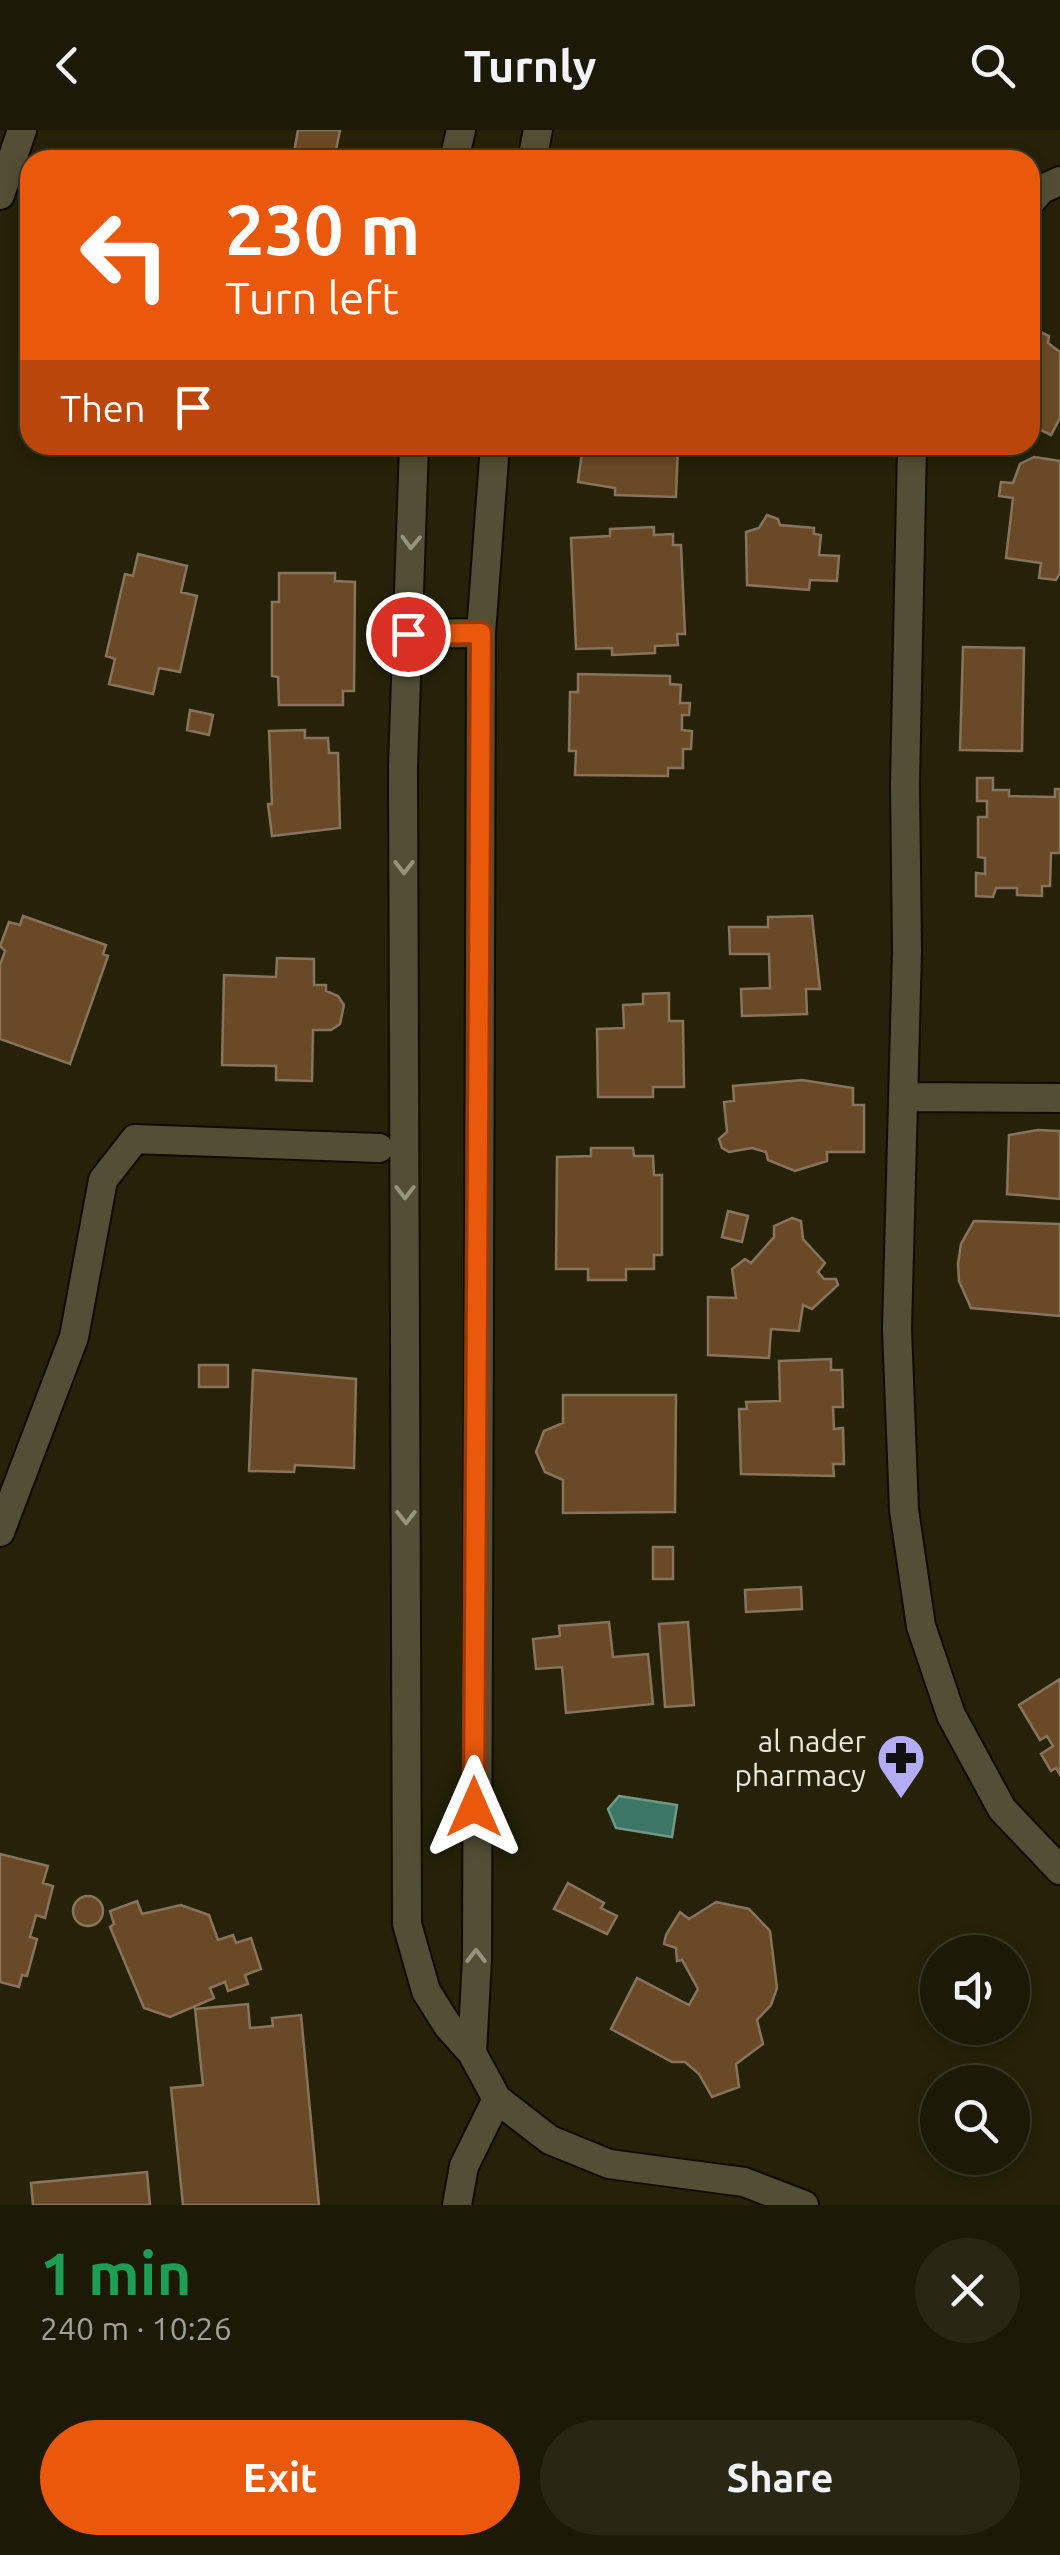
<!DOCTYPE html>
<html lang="en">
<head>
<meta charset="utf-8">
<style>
  :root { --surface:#1c1a06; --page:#292714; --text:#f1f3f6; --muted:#a0a19b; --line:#3a3828; --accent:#ea580c }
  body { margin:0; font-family:Ubuntu,sans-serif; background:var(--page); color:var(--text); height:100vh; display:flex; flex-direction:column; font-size:38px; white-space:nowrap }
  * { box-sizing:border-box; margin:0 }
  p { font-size:32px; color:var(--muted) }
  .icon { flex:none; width:55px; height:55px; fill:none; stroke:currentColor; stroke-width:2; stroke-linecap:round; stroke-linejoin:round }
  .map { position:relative; height:2075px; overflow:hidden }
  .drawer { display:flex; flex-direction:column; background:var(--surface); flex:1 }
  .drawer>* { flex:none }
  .guide { position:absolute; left:20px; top:20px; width:1020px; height:305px; border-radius:30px; box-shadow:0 5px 15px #0003,0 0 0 2px var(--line); background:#ea580c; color:#fff; overflow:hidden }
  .buttons { position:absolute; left:920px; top:1805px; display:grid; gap:20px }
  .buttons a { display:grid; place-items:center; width:110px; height:110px; border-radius:50%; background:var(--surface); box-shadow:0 5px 15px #0003,0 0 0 2px var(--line); font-size:50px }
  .pin { position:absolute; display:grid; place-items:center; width:85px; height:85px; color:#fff; margin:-42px; border:5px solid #fff; border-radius:50%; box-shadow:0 2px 10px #0007 }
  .me { position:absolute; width:110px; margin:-55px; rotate:0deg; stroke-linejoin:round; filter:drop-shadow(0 0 8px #0008) }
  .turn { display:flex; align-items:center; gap:35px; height:210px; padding:0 40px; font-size:45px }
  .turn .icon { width:130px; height:130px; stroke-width:2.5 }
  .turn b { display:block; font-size:70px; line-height:85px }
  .then { display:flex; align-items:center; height:95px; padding:0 40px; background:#0003; gap:20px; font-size:38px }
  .round { display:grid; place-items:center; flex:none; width:105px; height:105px; border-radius:52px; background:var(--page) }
  .summary { display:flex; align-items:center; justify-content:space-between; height:170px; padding:0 40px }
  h1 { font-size:60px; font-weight:600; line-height:75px; color:#1e9e55 }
  .action { display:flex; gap:20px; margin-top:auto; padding:20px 40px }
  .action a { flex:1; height:115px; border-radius:60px; background:var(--accent); color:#fff; font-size:40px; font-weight:600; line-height:115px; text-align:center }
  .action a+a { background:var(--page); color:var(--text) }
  header { display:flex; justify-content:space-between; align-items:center; height:130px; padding:0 40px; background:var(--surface); font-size:45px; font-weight:600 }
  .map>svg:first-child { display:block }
</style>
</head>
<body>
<header><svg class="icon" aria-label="back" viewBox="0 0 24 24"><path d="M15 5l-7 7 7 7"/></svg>Turnly<svg class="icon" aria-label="search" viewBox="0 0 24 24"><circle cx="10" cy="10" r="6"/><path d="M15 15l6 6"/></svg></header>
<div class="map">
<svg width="1060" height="2075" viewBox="0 0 1060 2075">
  <rect width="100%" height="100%" fill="#252208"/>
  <path fill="#3d7665" stroke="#709888" stroke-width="2.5" d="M 619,1666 L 677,1675 L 672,1707 L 616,1698 L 608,1679 Z"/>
  <path fill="#6a4a26" stroke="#88735d" stroke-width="2.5" d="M 298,0 L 340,0 L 334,30 L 293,28 Z
    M 1030,197 L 1049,206 L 1048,213 L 1060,222 L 1060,288 L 1051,305 L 1030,295 Z
    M 583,315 L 678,315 L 676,367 L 615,365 L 615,358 L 578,352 Z
    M 1034,327 L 1060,331 L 1060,443 L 1056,450 L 1039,448 L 1041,433 L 1006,428 L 1013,368 L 999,366 L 1001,352 L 1013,353 L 1020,334 Z
    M 767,385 L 778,389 L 780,395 L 814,398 L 814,404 L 821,405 L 819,425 L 839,426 L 837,451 L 810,450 L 809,460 L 747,455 L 746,402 L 759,398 Z
    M 654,397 L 654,405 L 673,404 L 673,415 L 681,415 L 685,504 L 677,504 L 678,515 L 655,516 L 655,523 L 612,525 L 612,518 L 576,519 L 571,408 L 610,406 L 610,399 Z
    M 138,424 L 187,436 L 181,462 L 197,466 L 180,542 L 159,538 L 153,564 L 109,554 L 115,529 L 106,526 L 125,444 L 133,446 Z
    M 279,443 L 335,443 L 335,451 L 355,452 L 354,561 L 343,561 L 343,575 L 279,575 L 278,547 L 272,546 L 272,472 L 279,472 Z
    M 963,517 L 1024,518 L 1022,621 L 960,620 Z
    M 578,544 L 670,546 L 670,554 L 681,555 L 680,573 L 690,573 L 689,585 L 682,585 L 682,600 L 692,601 L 691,619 L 683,619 L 683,638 L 668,638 L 668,646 L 575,645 L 576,621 L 569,621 L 570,562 L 578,562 Z
    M 190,580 L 213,585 L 209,605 L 187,600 Z
    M 305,600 L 305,608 L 328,608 L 329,623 L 338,623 L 340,698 L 272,706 L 268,674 L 272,674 L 269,601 Z
    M 977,648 L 993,648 L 993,660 L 1009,660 L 1009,666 L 1055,667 L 1055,659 L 1060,659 L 1060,723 L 1051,723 L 1050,756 L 1042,756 L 1042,766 L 1017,765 L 1017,758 L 996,758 L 993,767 L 976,766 L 976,743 L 985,744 L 985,728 L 978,727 L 978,687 L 987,687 L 987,671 L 977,671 Z
    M 23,786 L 106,815 L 103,824 L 108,826 L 70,934 L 0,909 L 0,835 L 5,821 L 0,816 L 9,792 L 20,795 Z
    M 812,786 L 820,859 L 806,859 L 807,884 L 742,886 L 741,859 L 770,858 L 769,824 L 730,824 L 729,797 L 768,797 L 768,787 Z
    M 277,828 L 314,829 L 314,855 L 326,855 L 326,861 L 338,866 L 344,875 L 340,894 L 331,900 L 313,900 L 312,951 L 276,950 L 276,936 L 222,935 L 224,845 L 276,847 Z
    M 669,863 L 669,891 L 683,891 L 684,957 L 653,957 L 653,967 L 598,967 L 597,899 L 624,898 L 623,875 L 643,874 L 643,864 Z
    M 802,950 L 853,958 L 853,975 L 864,975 L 864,1022 L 827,1022 L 827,1031 L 795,1041 L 768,1030 L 766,1022 L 752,1018 L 729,1022 L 722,1018 L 719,1009 L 727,1002 L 724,972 L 734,971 L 733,956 Z
    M 1038,1000 L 1060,1001 L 1060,1069 L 1007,1064 L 1009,1005 Z
    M 591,1018 L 633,1018 L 634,1026 L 653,1026 L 654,1045 L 662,1045 L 662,1125 L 654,1125 L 654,1139 L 626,1139 L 626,1150 L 588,1150 L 588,1139 L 556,1139 L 557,1027 L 591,1026 Z
    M 728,1081 L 748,1086 L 742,1112 L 722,1107 Z
    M 792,1088 L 801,1091 L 803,1109 L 825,1133 L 818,1142 L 824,1149 L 836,1149 L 838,1155 L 812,1179 L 803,1175 L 799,1201 L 771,1199 L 769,1228 L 708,1225 L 708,1167 L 736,1168 L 732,1139 L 745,1129 L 751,1133 L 774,1107 L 774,1096 Z
    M 974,1091 L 1060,1094 L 1060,1186 L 971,1178 L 959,1151 L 958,1134 L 961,1114 Z
    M 831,1229 L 831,1240 L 842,1240 L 843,1277 L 833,1277 L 834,1299 L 843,1298 L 844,1334 L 833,1334 L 834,1346 L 741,1344 L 739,1279 L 747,1279 L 746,1272 L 780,1271 L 779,1231 Z
    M 199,1235 L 228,1235 L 228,1257 L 199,1257 Z
    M 253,1240 L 356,1249 L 354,1338 L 295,1335 L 294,1342 L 249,1341 Z
    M 563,1265 L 676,1265 L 675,1382 L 563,1383 L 563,1350 L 545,1342 L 536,1322 L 544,1301 L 563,1293 Z
    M 653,1417 L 673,1417 L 673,1449 L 653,1449 Z
    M 801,1457 L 802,1479 L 746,1482 L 745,1460 Z
    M 609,1492 L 613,1527 L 648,1524 L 653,1574 L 566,1583 L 562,1537 L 536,1539 L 533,1509 L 560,1506 L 559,1496 Z
    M 688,1492 L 694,1575 L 665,1577 L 659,1494 Z
    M 1060,1549 L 1060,1645 L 1056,1638 L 1051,1641 L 1041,1624 L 1053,1616 L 1047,1606 L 1040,1610 L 1019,1575 Z
    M 0,1724 L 48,1736 L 43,1753 L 53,1756 L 45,1788 L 36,1785 L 30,1807 L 37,1809 L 27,1846 L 22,1845 L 19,1857 L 0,1852 Z
    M 568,1753 L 604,1773 L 601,1778 L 617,1786 L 607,1804 L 554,1779 Z
    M73 1781a15 15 0 1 1 30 0a15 15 0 1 1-30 0Z
    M 137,1771 L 142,1784 L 181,1775 L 209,1785 L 218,1810 L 233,1805 L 236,1813 L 251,1808 L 261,1839 L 245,1845 L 248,1854 L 228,1861 L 225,1852 L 210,1858 L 214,1868 L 170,1887 L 144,1878 L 110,1797 L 114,1794 L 110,1781 Z
    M 716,1772 L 749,1779 L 770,1801 L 777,1858 L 771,1875 L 757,1890 L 763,1914 L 736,1934 L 739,1957 L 712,1967 L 699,1944 L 685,1932 L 672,1932 L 611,1899 L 637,1848 L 689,1875 L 698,1859 L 682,1830 L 677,1831 L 676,1818 L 664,1814 L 666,1805 L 680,1782 L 689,1789 Z
    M 248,1874 L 250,1898 L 273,1896 L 272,1888 L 301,1885 L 319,2075 L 183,2075 L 171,1958 L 203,1955 L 195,1879 Z
    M 147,2042 L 150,2075 L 33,2075 L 31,2053 Z"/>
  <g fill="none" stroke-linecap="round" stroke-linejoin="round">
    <g stroke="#0f0b00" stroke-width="32">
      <path id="street" d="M 454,30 L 461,0
        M 532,30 L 538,0
        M 0,65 L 22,0
        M 1030,72 L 1042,59 L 1060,51
        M 414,315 L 403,637 L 407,1794 L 426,1861 L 448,1896 L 472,1923 L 497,1969 L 550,2010 L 609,2034 L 744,2052 L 804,2075
        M 912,315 L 905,654 L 907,821 L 897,1199 L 904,1380 L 921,1496 L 951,1585 L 1002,1679 L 1060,1740
        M 408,504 L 481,503
        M 903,967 L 1060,968
        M 0,1402 L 74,1207 L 103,1050 L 135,1009 L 379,1018
        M 472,1923 L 477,1829 L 481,503 L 495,315
        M 457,2075 L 464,2036 L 497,1969"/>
    </g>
    <use href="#street" stroke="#524f35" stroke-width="28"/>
  </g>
  <defs><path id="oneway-chevron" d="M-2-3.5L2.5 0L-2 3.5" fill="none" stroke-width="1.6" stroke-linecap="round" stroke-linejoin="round" transform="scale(2.5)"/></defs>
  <g stroke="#96937e">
    <use href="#oneway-chevron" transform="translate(411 412) rotate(92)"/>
    <use href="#oneway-chevron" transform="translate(404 737) rotate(90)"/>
    <use href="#oneway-chevron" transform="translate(405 1062) rotate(90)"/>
    <use href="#oneway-chevron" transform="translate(406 1387) rotate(90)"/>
    <use href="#oneway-chevron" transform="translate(476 1826) rotate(-90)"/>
  </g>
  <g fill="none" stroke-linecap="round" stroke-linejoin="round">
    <g stroke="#983908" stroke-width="25">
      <path id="route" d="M 408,504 L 481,503 L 474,1677"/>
    </g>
    <use href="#route" stroke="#ea580c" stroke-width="18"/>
  </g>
  <defs>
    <g id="pharmacy-pin" transform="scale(2.5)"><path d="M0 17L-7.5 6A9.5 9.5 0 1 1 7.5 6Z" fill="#b5acf8" stroke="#252208"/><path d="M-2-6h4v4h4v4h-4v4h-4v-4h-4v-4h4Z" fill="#111"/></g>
  </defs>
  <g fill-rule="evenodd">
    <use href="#pharmacy-pin" x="901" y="1628"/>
  </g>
  <g text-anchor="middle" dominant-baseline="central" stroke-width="10" stroke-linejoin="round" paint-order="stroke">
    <g font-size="30" fill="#e8e7d8" stroke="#252208" text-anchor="end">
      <text x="866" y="1611">al nader<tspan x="866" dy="34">pharmacy</tspan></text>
    </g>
  </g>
</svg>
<div class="buttons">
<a><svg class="icon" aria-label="sound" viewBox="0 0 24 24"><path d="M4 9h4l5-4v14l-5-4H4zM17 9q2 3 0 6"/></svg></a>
<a><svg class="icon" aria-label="search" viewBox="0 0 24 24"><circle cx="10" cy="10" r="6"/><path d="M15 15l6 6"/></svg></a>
</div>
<div class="pin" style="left:408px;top:504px;background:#d93025"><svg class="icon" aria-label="arrive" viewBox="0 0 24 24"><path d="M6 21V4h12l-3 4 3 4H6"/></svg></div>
<svg class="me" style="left:474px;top:1677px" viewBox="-20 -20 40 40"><path d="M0-17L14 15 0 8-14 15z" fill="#ea580c" stroke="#fff" stroke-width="4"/></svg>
<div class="guide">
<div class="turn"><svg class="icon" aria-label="left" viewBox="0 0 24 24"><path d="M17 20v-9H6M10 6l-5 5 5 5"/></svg><div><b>230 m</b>Turn left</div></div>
<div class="then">Then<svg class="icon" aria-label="arrive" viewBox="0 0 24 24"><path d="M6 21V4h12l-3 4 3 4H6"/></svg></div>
</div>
</div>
<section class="drawer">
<div class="summary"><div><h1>1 min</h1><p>240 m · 10:26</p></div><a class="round"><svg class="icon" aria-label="close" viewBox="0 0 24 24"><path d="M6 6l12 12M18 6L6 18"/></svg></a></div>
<div class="action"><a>Exit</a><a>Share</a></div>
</section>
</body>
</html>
